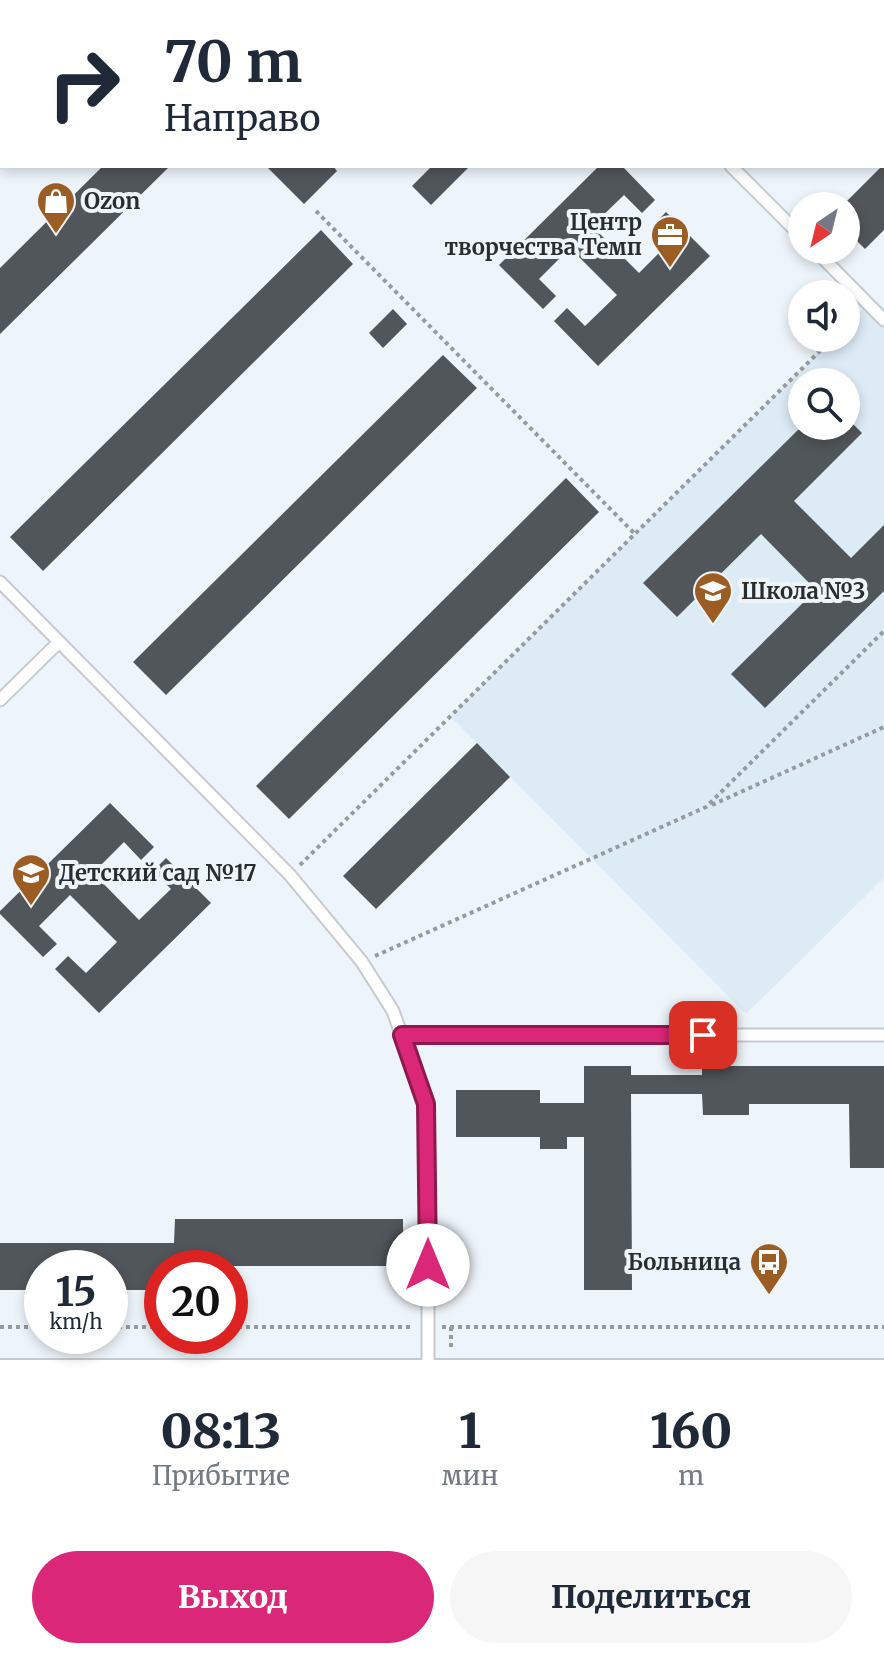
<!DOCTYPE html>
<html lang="ru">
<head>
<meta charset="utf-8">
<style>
  :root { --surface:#fff; --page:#f6f6f7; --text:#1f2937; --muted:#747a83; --accent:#db2777 }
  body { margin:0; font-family:Merriweather,serif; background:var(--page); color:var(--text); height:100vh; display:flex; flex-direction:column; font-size:30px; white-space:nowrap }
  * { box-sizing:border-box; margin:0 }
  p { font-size:26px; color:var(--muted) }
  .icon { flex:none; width:44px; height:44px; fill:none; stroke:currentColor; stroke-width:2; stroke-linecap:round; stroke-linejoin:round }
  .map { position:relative; height:1379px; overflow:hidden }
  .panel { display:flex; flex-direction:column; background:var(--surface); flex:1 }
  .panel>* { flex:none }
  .banner { position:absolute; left:0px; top:0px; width:884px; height:168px; box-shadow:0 4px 12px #0003; background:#fff; color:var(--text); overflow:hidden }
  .needle { width:52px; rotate:215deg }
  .buttons { position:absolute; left:788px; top:192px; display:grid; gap:16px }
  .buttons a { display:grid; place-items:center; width:72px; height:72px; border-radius:50%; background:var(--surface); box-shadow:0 4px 12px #0003; font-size:40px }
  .speed { position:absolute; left:24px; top:1250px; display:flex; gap:16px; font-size:40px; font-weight:700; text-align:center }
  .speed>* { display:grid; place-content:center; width:104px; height:104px; border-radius:50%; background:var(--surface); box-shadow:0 4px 12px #0003; line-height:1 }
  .speed small { font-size:20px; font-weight:400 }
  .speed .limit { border:12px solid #d22; background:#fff; color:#111 }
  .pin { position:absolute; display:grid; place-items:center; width:68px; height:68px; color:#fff; margin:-34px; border-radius:16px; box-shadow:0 4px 12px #0006 }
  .me { position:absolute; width:88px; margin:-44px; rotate:0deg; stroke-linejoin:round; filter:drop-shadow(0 0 6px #0008) }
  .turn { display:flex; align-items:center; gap:28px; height:168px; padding:0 32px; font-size:36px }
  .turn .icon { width:104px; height:104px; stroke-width:2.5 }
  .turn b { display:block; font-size:56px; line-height:68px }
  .eta { display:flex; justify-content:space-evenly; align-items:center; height:136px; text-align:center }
  .eta b { font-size:48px; font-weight:800; line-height:56px }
  .action { display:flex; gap:16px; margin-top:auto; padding:16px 32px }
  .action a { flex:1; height:92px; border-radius:48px; background:var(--accent); color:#fff; font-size:32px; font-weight:800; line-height:92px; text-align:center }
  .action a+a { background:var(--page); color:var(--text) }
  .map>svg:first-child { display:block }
</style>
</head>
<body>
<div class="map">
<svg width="884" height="1379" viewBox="0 0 884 1379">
  <rect width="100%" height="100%" fill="#eef5fa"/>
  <path fill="#ddebf5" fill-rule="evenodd" d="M 868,304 L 884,320 L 884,878 L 746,1014 L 450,716 L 833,338 L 846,338 L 846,325 ZM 802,382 L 846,382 L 846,426 L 802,426 Z"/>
  <path fill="#b2d5ee" d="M 0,0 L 157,0 L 155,2 L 2,2 L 2,123 L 0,125 Z"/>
  <path fill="#51565a" d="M 884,164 L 884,230 L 865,249 L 846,230 L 846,206 L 842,206 Z
    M 103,166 L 170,166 L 0,334 L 0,268 Z
    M 266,166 L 333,166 L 337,171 L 304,204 Z
    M 432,166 L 470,166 L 431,205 L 412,186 Z
    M 599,166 L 622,166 L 655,200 L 642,213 L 624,195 L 592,226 L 639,273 L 670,242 L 653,225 L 666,212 L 710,256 L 598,366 L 554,321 L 567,308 L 585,326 L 617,295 L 570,248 L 539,279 L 556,296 L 543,309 L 499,265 Z
    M 321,230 L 353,264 L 43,571 L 10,537 Z
    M 393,309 L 407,324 L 383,348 L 369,333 Z
    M 443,355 L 477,388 L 166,695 L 133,662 Z
    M 846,417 L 862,433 L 794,501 L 851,558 L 884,525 L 884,591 L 765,708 L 731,674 L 816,590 L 761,534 L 677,617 L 643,583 L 802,426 L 846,426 Z
    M 566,478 L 599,512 L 289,819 L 256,786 Z
    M 477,743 L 510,777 L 376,909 L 343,876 Z
    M 110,803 L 154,847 L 141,860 L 124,842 L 93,873 L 139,920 L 171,889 L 153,871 L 166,858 L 211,903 L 99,1013 L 55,969 L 68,956 L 86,973 L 117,942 L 70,895 L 39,926 L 57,944 L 43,957 L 0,914 L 0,911 Z
    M 584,1066 L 631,1066 L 631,1075 L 702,1075 L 702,1066 L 884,1066 L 884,1168 L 850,1168 L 849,1104 L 749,1104 L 749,1115 L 703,1115 L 702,1094 L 631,1094 L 632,1290 L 584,1290 L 584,1137 L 567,1137 L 567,1149 L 540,1149 L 540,1137 L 456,1137 L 456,1090 L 540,1090 L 540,1103 L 584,1103 Z
    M 175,1219 L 403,1219 L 403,1266 L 175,1266 L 175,1268 L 162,1268 L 162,1290 L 110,1290 L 110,1268 L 42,1268 L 42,1290 L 0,1290 L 0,1243 L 174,1243 Z"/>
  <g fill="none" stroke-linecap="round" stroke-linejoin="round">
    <g stroke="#c5cbd0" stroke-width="15">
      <path id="lane" d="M 567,0 L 569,2
        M 731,166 L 802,237
        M 815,250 L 884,320
        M 0,582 L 290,875 L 362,962 L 393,1011 L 426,1104 L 428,1163 L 428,1374
        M 0,700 L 59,642
        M 402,1035 L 884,1035"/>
    </g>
    <g stroke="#c5cbd0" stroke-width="36">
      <path id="secondary" d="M 155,2 L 157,0
        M 202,2 L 205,0
        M 0,125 L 2,123
        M 0,1376 L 884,1376"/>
    </g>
    <path stroke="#969b9f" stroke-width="4" stroke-dasharray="4 4" stroke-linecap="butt" d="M 235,2 L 238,0
      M 0,167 L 2,165
      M 316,211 L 635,534
      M 846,325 L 856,316
      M 712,805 L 884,727
      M 300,865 L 833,338
      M 375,956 L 706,807 L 884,631
      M 0,1327 L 42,1327
      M 110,1327 L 162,1327
      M 230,1327 L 414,1327
      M 442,1327 L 884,1327
      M 451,1327 L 451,1349"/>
    <use href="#lane" stroke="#fff" stroke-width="11"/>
    <use href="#secondary" stroke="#fff" stroke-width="32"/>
  </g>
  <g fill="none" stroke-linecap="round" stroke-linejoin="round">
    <g stroke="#8e194d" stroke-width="20">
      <path id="route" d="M 428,1265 L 426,1104 L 402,1035 L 703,1035"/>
    </g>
    <use href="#route" stroke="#db2777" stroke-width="14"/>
  </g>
  <defs>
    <g id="shop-pin" transform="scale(2)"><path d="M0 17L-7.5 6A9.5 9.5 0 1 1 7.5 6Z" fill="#9c5d25" stroke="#eef5fa"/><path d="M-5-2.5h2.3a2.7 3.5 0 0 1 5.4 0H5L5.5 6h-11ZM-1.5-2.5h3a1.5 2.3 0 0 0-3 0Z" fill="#fff"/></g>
    <g id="office-pin" transform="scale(2)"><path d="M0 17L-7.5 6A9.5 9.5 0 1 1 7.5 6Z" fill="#9c5d25" stroke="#eef5fa"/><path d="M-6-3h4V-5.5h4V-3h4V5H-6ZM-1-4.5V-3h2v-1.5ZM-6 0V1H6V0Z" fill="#fff"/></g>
    <g id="school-pin" transform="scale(2)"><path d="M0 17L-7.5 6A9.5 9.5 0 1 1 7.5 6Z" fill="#9c5d25" stroke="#eef5fa"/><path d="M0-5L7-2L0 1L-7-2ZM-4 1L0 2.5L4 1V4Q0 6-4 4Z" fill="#fff"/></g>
    <g id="bus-pin" transform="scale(2)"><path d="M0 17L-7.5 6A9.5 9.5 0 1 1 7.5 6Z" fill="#9c5d25" stroke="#eef5fa"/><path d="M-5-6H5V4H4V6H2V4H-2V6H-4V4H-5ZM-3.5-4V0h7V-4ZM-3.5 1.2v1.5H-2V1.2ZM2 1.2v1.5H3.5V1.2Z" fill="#fff"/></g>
  </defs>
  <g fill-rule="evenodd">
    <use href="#shop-pin" x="56" y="201"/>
    <use href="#office-pin" x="670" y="235"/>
    <use href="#school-pin" x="713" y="591"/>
    <use href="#school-pin" x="31" y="873"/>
    <use href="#bus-pin" x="769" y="1262"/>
  </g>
  <g text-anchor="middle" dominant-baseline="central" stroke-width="8" stroke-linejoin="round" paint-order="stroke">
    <g font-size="22" font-weight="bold" fill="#2a2d2e" stroke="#eef5fa" text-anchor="start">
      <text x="84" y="201">Ozon</text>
      <text x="642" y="222" text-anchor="end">Центр<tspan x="642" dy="25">творчества Темп</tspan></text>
      <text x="741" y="591">Школа №3</text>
      <text x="59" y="873">Детский сад №17</text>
      <text x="741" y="1262" text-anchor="end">Больница</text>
    </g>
  </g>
</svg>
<div class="buttons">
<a><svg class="needle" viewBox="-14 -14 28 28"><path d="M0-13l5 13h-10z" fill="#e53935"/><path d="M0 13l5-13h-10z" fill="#747a83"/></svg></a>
<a><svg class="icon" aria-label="sound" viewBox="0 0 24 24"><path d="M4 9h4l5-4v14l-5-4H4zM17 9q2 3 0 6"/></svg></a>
<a><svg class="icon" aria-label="search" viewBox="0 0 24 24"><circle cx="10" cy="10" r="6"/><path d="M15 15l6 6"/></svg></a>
</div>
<div class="speed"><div>15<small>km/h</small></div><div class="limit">20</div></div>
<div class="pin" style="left:703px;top:1035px;background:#d93025"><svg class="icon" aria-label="arrive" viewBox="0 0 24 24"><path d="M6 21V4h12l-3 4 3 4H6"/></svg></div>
<svg class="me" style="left:428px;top:1265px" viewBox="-20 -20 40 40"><circle r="19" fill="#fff"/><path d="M0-13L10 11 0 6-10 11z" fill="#db2777"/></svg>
<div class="banner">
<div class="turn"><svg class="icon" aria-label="right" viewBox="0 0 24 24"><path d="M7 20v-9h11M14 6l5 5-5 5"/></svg><div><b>70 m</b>Направо</div></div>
</div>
</div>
<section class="panel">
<div class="eta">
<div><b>08:13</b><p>Прибытие</p></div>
<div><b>1</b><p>мин</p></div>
<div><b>160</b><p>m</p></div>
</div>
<div class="action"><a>Выход</a><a>Поделиться</a></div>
</section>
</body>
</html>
